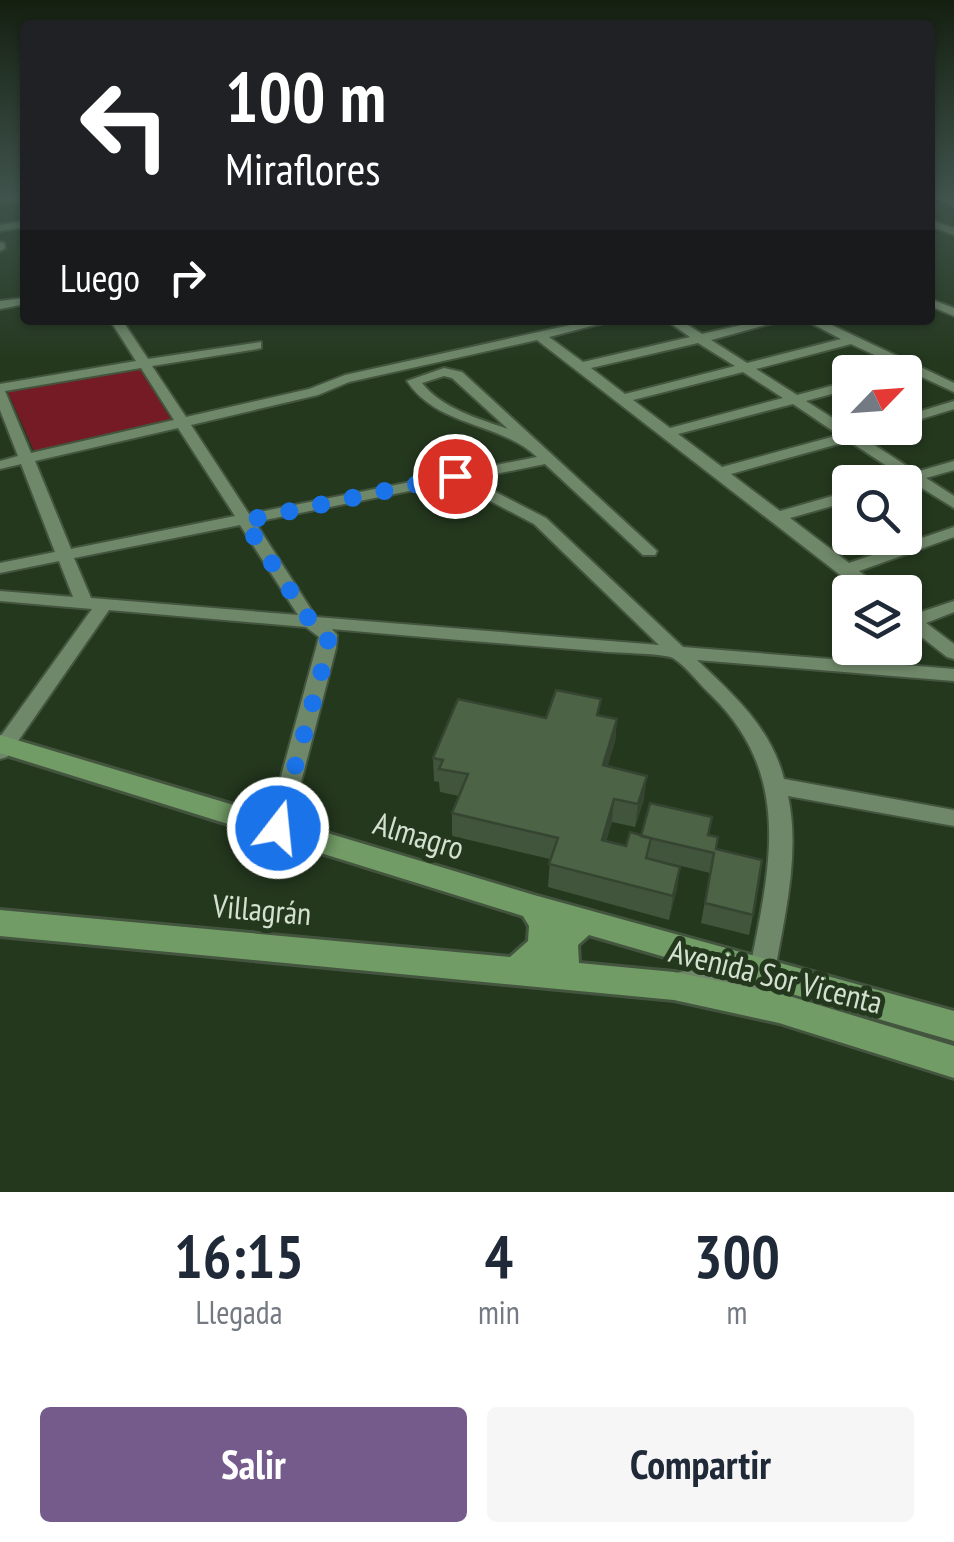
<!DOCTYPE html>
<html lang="es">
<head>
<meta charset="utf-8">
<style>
  :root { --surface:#fff; --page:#f6f6f7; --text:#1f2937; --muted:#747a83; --accent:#755b8b }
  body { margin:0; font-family:"PT Sans Narrow",sans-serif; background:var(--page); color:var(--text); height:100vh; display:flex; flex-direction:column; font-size:38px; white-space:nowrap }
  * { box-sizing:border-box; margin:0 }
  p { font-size:32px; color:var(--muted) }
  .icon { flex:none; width:55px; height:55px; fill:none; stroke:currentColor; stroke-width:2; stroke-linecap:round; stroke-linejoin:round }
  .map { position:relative; height:1192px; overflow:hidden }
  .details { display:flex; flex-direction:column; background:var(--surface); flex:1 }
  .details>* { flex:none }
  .guide { position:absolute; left:20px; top:20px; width:915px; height:305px; border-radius:10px; box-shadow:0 2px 8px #0004; background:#202124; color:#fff; overflow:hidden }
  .needle { width:65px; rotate:65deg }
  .controls { position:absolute; left:832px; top:355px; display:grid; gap:20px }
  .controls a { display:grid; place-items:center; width:90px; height:90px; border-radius:10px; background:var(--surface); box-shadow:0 2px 8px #0004; font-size:50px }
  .pin { position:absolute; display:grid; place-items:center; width:85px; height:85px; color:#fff; margin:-42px; border:5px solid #fff; border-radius:50%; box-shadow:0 2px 10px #0007 }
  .me { position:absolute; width:110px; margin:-55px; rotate:16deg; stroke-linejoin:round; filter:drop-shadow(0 0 8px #0008) }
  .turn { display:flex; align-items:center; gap:35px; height:210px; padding:0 40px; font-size:45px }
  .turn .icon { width:130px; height:130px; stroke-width:2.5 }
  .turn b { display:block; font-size:70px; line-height:85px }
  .then { display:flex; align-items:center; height:95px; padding:0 40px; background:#0003; gap:20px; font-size:38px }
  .eta { display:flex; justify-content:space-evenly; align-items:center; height:170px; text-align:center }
  .eta b { font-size:60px; font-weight:700; line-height:70px }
  .primary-button { display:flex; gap:20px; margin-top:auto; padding:20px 40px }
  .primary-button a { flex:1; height:115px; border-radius:10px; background:var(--accent); color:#fff; font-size:40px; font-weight:700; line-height:115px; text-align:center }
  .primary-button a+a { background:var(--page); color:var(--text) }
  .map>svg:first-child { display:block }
</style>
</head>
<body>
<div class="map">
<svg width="954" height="1192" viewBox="0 0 954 1192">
  <rect width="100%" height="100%" fill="#24381e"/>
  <path fill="#751b26" d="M 139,367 L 171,419 L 34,451 L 6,388 Z"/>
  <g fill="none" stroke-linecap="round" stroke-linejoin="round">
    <g stroke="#44553f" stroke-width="4">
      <path id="minor" d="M 25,195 L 25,199 L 0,203 L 0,197 Z
        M 930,195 L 943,195 L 954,200 L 954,206 Z
        M 930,220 L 954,228 L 954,235 L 930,226 Z
        M 25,221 L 25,227 L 0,231 L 0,225 Z
        M 0,242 L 4,243 L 5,248 L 0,251 Z
        M 25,298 L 25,304 L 0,309 L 0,301 Z
        M 930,299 L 954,308 L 954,316 L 930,306 Z
        M 110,320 L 122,320 L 148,359 L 261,342 L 261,348 L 257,349 L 152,366 L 186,417 L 309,389 L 345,375 L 593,320 L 615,320 L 549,337 L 583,362 L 690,337 L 666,320 L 680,320 L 702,334 L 763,320 L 784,320 L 711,340 L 747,363 L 841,339 L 805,320 L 821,320 L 954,383 L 954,392 L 851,344 L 756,369 L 797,395 L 850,381 L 850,389 L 806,401 L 853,431 L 886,428 L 884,431 L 862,437 L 916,472 L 954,461 L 954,470 L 926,478 L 954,496 L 954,508 L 912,482 L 890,482 L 892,479 L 902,476 L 849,441 L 731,474 L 780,511 L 850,491 L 850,501 L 790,518 L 849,563 L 954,527 L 954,537 L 859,571 L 884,592 L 866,592 L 839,574 L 537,340 L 349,382 L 318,395 L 191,425 L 249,514 L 537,457 C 500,422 437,427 407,381 L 444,368 L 462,372 L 657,551 L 655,555 L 643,555 L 545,464 L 470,479 L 546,518 L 683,647 L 954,669 L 954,681 L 697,660 C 734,695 771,728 784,779 L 954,810 L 954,826 L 788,796 C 801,856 783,922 773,982 L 769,990 C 746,998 728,991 705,990 C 693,989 684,994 673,990 L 669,982 L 673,974 C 700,965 722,973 749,973 C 769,871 795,777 711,695 C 700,685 686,666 673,658 C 662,653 612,653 597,651 C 509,644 420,637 332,629 L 337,635 L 336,648 L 289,828 L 286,834 L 278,836 L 270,834 L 267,828 L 319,637 L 306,627 L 109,610 L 7,757 L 0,759 L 0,737 L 92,609 L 0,601 L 0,591 L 73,597 L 59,561 L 0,573 L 0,563 L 55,552 L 21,464 L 0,469 L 0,461 L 18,456 L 0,410 L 0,384 L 136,361 ZM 698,343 L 735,366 L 625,394 L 591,368 ZM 141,368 L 174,420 L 31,453 L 5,391 ZM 743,372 L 783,398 L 670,428 L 633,400 ZM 444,376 L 452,378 L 508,429 C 479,419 441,408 422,383 ZM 793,404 L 839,435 L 722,467 L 678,434 ZM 178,428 L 235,516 L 71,549 L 35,461 ZM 454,482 L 534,524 L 659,645 L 316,617 L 255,522 ZM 240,525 L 298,615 L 91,598 L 74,558 Z
        M 954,401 L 954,409 L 905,424 L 905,416 Z
        M 954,601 L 954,612 L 926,623 L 954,644 L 954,659 L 947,657 L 905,624 L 905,610 L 915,614 Z"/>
    </g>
    <g stroke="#44553f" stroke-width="6">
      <path id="major" d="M 0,735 L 534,895 L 954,1011 L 954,1041 L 589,935 L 578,945 L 579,963 L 674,972 L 779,993 L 954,1046 L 954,1078 L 779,1023 L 674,1000 L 0,936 L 0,910 L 510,957 L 528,941 L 529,926 L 523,916 L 0,753 Z"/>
    </g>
    <use href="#minor" fill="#70886a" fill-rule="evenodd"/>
    <use href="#major" fill="#729c66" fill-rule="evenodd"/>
  </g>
  <path fill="#41553c" d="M 599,715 L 617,719 L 615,742 L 607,766 L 644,799 L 635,827 L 612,822 L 606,841 L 626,846 L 642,835 L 708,835 L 753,915 L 749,935 L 701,923 L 710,873 L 649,858 L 680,867 L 669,920 L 548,887 L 550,859 L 452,836 L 452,813 L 459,796 L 440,792 L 439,782 L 434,781 L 433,758 L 546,718 Z"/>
  <path fill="#354531" d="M 617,719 L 615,742 L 601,788 L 603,765 Z
    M 647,776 L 644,799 L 635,827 L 638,804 Z
    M 614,799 L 612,822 L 600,863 L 602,840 Z
    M 680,867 L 677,890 L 669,920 L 673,896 Z"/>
  <path fill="#4c6346" stroke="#354531" stroke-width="2.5" d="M 556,690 L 601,699 L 597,715 L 617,719 L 603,765 L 647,776 L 638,804 L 614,799 L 602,840 L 626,846 L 630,832 L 651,838 L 646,858 L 680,867 L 673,896 L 549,864 L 558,838 L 452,813 L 468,774 L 439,769 L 443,760 L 433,758 L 458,699 L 546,718 Z
    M 650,803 L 712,817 L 708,835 L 718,837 L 716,849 L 762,860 L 753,915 L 705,903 L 714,853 L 641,836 Z"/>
  <linearGradient id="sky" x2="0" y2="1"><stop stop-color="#141f10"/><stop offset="0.54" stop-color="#3f534c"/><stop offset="1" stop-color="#3f534c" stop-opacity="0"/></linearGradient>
  <rect width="954" height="362" fill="url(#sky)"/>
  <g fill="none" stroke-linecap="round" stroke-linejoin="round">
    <path stroke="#1a73e8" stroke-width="18" stroke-dasharray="0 32.4" d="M 278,828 L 328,648 L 328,635 L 311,622 L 244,521 L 455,476"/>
  </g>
  <g text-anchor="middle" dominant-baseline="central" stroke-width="10" stroke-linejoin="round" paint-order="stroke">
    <g font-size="32" fill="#d4e0d0" stroke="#24381e">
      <text transform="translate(419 835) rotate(17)">Almagro</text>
      <text transform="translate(262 909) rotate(5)">Villagrán</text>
      <text transform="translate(776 976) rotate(14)">Avenida Sor Vicenta</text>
    </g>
  </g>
</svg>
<div class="controls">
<a><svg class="needle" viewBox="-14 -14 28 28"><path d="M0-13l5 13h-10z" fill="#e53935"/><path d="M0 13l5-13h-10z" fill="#747a83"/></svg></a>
<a><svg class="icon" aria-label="search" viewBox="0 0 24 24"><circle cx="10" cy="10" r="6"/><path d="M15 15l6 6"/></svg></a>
<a><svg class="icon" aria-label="layers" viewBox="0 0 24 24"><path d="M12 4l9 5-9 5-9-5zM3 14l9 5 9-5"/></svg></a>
</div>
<div class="pin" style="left:455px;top:476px;background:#d93025"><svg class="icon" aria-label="arrive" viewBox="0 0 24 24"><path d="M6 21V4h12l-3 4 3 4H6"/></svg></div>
<svg class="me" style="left:278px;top:828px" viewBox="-20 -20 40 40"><circle r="17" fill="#1a73e8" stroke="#fff" stroke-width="3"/><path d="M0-11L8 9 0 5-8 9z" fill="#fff"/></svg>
<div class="guide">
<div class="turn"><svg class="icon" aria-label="left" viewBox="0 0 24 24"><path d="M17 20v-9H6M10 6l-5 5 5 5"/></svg><div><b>100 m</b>Miraflores</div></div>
<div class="then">Luego<svg class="icon" aria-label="right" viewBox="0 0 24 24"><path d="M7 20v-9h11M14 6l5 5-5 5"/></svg></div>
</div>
</div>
<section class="details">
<div class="eta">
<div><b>16:15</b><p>Llegada</p></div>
<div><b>4</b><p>min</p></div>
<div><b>300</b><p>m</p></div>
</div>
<div class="primary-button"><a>Salir</a><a>Compartir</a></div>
</section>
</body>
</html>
